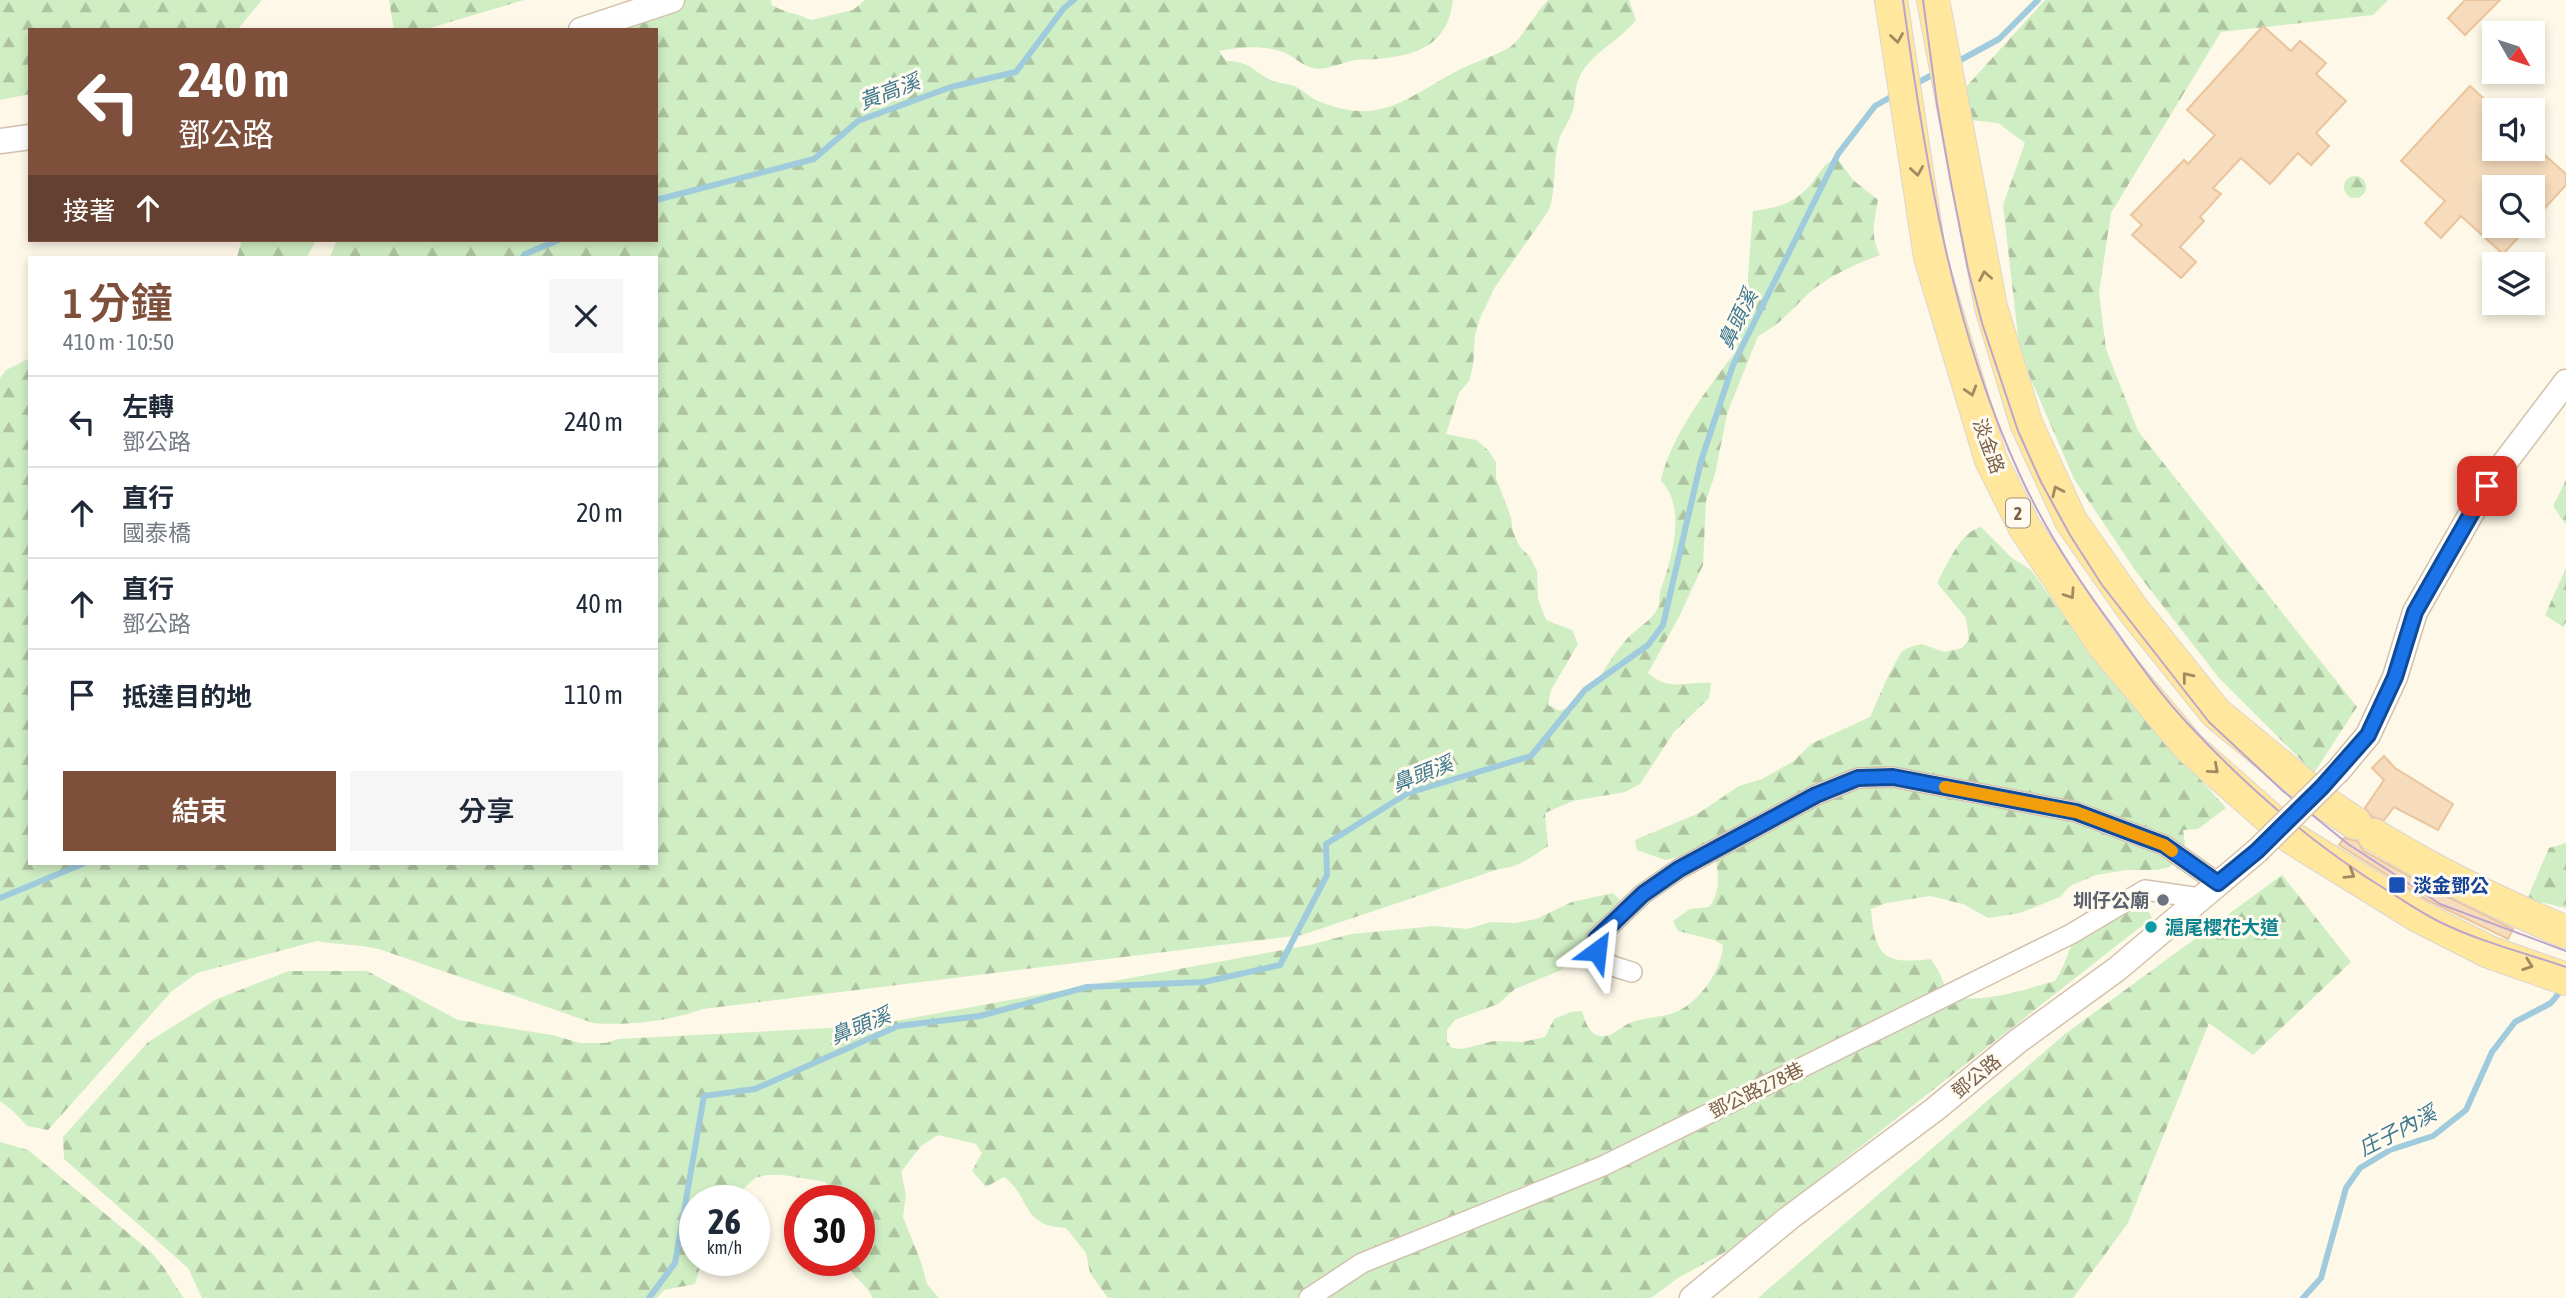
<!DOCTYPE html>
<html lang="zh-TW">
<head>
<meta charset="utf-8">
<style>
  :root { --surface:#fff; --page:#f6f6f7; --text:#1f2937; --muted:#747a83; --line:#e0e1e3; --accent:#7e503c }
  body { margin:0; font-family:"Asap Condensed","Noto Sans TC",sans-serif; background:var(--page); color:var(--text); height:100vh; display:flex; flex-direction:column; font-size:26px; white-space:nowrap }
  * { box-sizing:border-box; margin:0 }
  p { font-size:23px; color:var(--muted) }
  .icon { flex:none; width:38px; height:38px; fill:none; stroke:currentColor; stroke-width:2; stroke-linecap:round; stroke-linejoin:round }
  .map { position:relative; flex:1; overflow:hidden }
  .details { position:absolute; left:28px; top:256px; width:630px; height:609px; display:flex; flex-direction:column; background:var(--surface); border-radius:0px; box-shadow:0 4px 10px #0003 }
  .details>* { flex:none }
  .banner { position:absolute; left:28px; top:28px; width:630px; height:214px; border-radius:0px; box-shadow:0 4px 10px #0003; background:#7e503c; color:#fff; overflow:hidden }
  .needle { width:46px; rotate:129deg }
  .tools { position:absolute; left:2482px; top:21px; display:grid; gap:14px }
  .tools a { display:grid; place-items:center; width:63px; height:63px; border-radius:0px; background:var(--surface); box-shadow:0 4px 10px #0003; font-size:35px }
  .speed { position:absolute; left:679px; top:1185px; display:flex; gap:14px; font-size:35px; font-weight:700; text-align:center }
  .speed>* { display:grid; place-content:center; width:91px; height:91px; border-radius:50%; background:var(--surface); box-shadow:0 4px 10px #0003; line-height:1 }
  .speed small { font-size:18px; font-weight:400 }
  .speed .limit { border:10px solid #d22; background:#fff; color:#111 }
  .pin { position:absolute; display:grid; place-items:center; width:60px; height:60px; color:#fff; margin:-30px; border-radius:14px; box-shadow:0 4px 10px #0006 }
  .me { position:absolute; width:77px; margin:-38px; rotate:30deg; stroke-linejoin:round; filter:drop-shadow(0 0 5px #0008) }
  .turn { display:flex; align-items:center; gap:24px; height:147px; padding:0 35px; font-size:32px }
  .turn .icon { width:91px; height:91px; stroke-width:2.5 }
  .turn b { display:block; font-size:49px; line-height:60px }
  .then { display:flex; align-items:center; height:66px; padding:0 35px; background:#0003; gap:14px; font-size:26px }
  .round { display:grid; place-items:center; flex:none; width:74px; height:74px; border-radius:0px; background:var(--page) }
  .headline { display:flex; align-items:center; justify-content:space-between; height:119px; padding:0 35px }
  h1 { font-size:42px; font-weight:600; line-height:52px; color:var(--accent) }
  .primary-button { display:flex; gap:14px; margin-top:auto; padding:14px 35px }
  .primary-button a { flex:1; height:80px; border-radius:0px; background:var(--accent); color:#fff; font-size:28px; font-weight:600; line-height:80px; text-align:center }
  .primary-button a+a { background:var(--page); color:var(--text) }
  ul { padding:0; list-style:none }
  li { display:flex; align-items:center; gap:21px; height:91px; padding:0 35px; border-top:2px solid var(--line) }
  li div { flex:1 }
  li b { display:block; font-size:26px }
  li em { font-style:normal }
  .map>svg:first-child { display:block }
</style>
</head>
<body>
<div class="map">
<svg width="2566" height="1298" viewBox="0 0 2566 1298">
  <defs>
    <pattern id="forest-firs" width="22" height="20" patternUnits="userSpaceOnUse" patternTransform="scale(1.75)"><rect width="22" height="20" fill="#d0eec4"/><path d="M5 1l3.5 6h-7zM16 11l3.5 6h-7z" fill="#aec4a1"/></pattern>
  </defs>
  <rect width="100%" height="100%" fill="#fef8e8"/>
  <path fill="url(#forest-firs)" d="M 0,0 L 262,0 L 237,30 L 30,30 L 30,94 L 0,100 Z
    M 389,0 L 524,0 L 423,30 L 394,30 Z
    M 666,0 L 771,0 L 772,5 C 785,13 797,13 811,20 L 853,10 L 865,0 L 1453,0 C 1448,45 1417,56 1376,59 C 1369,60 1362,59 1355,60 C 1341,63 1326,71 1312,68 C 1302,65 1293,56 1283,52 C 1263,45 1239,47 1219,51 L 1226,61 C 1251,61 1253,72 1273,81 C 1280,84 1287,83 1294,86 C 1302,89 1308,96 1316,100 C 1380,128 1405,98 1459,70 C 1474,62 1492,57 1507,49 C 1522,40 1535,13 1548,0 L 1629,0 L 1636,20 C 1619,42 1591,52 1579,78 C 1574,89 1576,99 1573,110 C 1570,121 1562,130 1559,140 C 1552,163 1557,188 1549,210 L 1495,287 L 1480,318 L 1475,335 L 1473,366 L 1469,381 L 1459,393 L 1446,434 L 1476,440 L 1488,450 L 1496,462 L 1496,478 L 1511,517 L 1513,532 L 1520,547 L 1530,557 L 1537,571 L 1538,599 L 1546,620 L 1572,630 L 1578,644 L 1551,690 L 1548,705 L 1560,711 C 1568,707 1577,703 1583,697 C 1600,681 1610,657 1626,640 C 1636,628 1653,621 1659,605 C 1660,600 1659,594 1661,589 C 1672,558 1687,507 1661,481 C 1670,436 1709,387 1736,351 L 1738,336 L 1749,306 L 1748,275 L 1753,211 C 1779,208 1798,202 1814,180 C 1824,168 1822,165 1837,158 L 1853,180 L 1878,200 C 1874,220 1870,237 1880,255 C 1856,264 1828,276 1808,294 C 1790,311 1781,324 1758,336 L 1727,414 L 1715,474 L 1706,501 L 1703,565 L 1679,617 L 1648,673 C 1670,692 1685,681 1711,683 L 1709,698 L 1674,732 L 1640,784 L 1625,792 L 1573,801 L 1545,813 L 1548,846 C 1533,856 1518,868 1499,869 L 1302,935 L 703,1009 C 671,1021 627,1026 593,1023 L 379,949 C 358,944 338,945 317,941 L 197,973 L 171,992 L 48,1130 L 27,1126 L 13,1111 L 0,1101 L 0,378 L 6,370 L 30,358 L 30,863 L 656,863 L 656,257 L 330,257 L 337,240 L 656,240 L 656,30 L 580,30 Z
    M 2045,0 L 2388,0 L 2373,15 L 2221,32 L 2111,213 L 2099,293 L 2106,349 L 2138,431 L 2357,707 L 2314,773 L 2219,678 L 2135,570 L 2074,479 L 2020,354 L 2003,205 L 2025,143 L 1998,123 L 1970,120 L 1966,87 Z
    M2344 187a11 11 0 1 1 22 0a11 11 0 1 1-22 0Z
    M 242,240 L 316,240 L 307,257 L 237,257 Z
    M 2566,480 L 2566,525 L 2553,506 Z
    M 1981,527 L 2012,558 L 2031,570 L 2102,670 L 2226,808 L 2198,829 L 2183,830 L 2185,844 L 2180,856 L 2170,867 L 2157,870 L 2126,870 L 2096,875 L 2070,886 L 2060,897 L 2020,913 L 1988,918 L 1963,904 L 1930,896 L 1886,903 L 1871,909 C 1875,955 1882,965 1930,959 C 1941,970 1942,982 1949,996 C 1983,1004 2022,990 2055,981 C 2069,960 2072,936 2084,914 C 2092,898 2122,888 2137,898 C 2145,902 2149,912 2153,920 L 2139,928 L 1729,1250 L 1678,1278 L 1651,1298 L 1108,1298 L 1090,1273 L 1086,1253 L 1066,1228 C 1059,1227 1050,1227 1044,1224 C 1023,1213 1024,1191 1004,1177 L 986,1187 L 972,1171 L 982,1153 L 976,1144 L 938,1135 L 921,1146 L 901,1172 L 906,1194 L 903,1217 L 921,1262 L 927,1284 L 939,1298 L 873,1298 C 866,1283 850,1276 845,1260 L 859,1260 L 859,1200 L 827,1200 L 830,1191 L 826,1182 L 783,1175 L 766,1175 L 755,1178 L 732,1200 L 695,1200 L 695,1260 L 702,1260 L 695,1284 L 664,1290 L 657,1298 L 202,1298 L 188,1268 L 64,1159 L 63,1137 L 148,1042 L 217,999 L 289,971 L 367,971 L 458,1020 L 552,1035 L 580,1043 L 606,1043 L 618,1039 L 868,1026 L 1310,945 L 1351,934 L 1435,926 L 1467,929 L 1491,922 L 1515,923 L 1536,919 L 1572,902 L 1613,893 L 1620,900 L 1622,909 L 1593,946 L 1559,971 L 1515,989 L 1498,1004 L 1455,1020 L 1447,1030 L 1447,1041 L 1452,1048 L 1462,1049 L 1494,1041 L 1523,1042 L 1545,1037 L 1554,1019 L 1571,1012 L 1582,1011 C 1585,1021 1589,1035 1600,1036 C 1611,1038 1621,1027 1630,1023 C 1644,1017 1660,1018 1673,1013 C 1698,1005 1722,970 1723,945 L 1714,940 L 1678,931 L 1673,921 L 1690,909 L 1709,907 C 1723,890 1717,869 1714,848 L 1665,860 L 1637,850 L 1635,840 L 1699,813 L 1739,786 L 1762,779 L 1794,761 L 1811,744 L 1870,717 L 1888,676 L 1902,651 L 1910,647 L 1922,644 L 1944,652 L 1962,648 L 1969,640 L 1966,618 L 1937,583 C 1948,564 1959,533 1981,527 Z
    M 2566,568 L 2566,622 L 2563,627 L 2545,615 Z
    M 2566,843 L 2566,908 L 2527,899 L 2549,848 Z
    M 2282,875 L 2351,962 L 2253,1055 L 2209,1023 L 2128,1223 L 2073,1298 L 1758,1298 L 2065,1034 Z
    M 0,1142 L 28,1150 L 150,1251 C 164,1265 172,1282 184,1298 L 0,1298 Z"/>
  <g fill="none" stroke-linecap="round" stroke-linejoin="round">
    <path stroke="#9fcbdd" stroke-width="6" d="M 1955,63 L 1999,39 L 2038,0
      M 1915,84 L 1936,73
      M 656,200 L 814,159 L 858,121 L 951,87 L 1016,72 L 1064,8 L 1074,0
      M 523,257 L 525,254 L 559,240
      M 0,898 L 85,863
      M 649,1298 L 675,1263 L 704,1096 L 755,1089 L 898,1026 L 980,1016 L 1087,987 L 1204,982 L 1280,965 L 1327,875 L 1326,844 L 1408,793 L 1531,756 L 1585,690 L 1648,645 L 1663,625 L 1701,461 L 1733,365 L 1838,154 L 1875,106 L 1896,94
      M 2303,1298 L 2321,1278 L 2346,1188 L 2360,1168 L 2390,1150 L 2433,1136 L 2466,1110 L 2492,1052 L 2515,1022 L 2551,1003 L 2563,988"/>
  </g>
  <path fill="#f6dbbd" stroke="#eac49c" stroke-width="2" d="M 2465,0 L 2500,0 L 2465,35 L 2448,18 Z
    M 2263,26 L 2291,51 L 2300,41 L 2326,63 L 2316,74 L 2346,101 L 2316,133 L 2329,146 L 2311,165 L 2298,153 L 2270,184 L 2241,158 L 2213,188 L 2221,194 L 2200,217 L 2204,221 L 2180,247 L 2196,262 L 2181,278 L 2132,235 L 2142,225 L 2131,215 L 2184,160 L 2188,164 L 2215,135 L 2187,110 Z
    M 2470,86 L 2494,108 L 2494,149 L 2538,149 L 2566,174 L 2566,185 L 2532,222 L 2532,187 L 2494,187 L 2494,226 L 2529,226 L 2503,254 L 2461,216 L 2441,238 L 2425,223 L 2445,201 L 2401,161 Z
    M 2384,756 L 2395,768 L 2453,804 L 2438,830 L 2394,807 L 2384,820 L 2372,817 L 2365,808 L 2384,780 L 2372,768 Z
    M 2344,838 L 2357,841 L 2364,851 L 2436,891 L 2513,929 L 2508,939 L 2427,900 L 2339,845 Z"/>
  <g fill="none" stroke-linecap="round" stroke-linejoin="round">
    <g stroke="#d2c1ac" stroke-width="22">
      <path id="minor" d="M 1632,972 C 1611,966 1597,964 1596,939 L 1643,894 L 1679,869 L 1816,795 L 1858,778 L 1893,777 L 2076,812 L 2164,845 L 2218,883
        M 1309,1298 L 1362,1263 L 1603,1166 L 2071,934 L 2145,890 L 2200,898"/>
    </g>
    <g stroke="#d2c1ac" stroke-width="27">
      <path id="tertiary" d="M 581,30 L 672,0
        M 0,141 L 30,137
        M 2338,771 L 2368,735 L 2395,677 L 2415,612 L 2487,486 L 2566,382
        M 1692,1298 L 1789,1218 L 1934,1110 L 2018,1041 L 2117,969 L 2257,851"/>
    </g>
    <g stroke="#ddd6d0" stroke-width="34">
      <path id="primary" d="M 1891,0 L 1930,257 L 1991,460 L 2025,528 L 2104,646 L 2189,747 L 2292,838 L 2418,916 L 2489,952 L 2566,979
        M 1933,0 L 1991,307 L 2026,423 L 2071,521 L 2134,611 L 2216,713 L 2328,805 L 2355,823
        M 2374,835 C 2435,873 2500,904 2566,932"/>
    </g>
    <use href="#minor" stroke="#fff" stroke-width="19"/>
    <use href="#tertiary" stroke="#fff" stroke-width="24"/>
    <use href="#primary" stroke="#ffe79e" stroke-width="32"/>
    <path stroke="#bda4ca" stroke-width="2" d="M 1903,0 C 1925,161 1951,324 2019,473 C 2044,528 2078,580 2114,628 C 2138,662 2162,697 2191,727 C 2251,791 2318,849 2393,894 C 2409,904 2425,915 2442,923 C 2481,942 2525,953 2566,967
      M 1923,0 L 1937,104 L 1950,178 L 1968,269 L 1982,323 L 2018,431 L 2041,482 L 2070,535 L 2102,585 L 2209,722 L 2283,791 L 2348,844 L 2440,904 L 2566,951"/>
    <g stroke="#d2c1ac" stroke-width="27" stroke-linecap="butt">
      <path id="tertiary-bridge" d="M 2257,851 L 2338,771"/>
    </g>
    <use href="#tertiary-bridge" stroke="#fff" stroke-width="24"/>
  </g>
  <defs><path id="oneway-chevron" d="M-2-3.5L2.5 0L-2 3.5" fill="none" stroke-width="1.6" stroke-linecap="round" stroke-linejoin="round" transform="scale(1.75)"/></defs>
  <g stroke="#a38962">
    <use href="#oneway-chevron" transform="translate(1897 38) rotate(81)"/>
    <use href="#oneway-chevron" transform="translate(1917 171) rotate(81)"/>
    <use href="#oneway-chevron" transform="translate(1985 276) rotate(-101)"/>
    <use href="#oneway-chevron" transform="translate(1971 391) rotate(73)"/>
    <use href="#oneway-chevron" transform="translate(2057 491) rotate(-115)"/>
    <use href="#oneway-chevron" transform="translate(2070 594) rotate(56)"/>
    <use href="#oneway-chevron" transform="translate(2187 677) rotate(-129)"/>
    <use href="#oneway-chevron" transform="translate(2214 769) rotate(41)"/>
    <use href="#oneway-chevron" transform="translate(2350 874) rotate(32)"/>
    <use href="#oneway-chevron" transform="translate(2528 965) rotate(19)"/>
  </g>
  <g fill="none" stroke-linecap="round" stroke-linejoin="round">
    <g stroke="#114b97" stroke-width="18">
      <path id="route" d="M 1597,951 L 1596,939 L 1643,894 L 1679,869 L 1816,795 L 1858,778 L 1893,777 L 2076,812 L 2164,845 L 2218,883 L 2257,851 L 2322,787 L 2368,735 L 2395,677 L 2415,612 L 2487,486"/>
    </g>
    <use href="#route" stroke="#1a73e8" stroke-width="12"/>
    <path stroke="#f59e0b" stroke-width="12" d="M 1945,787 L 2076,812 L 2164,845 L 2172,851"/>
  </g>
  <rect fill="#1a4fb4" stroke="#fffbf0" stroke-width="2.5" x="2388" y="876" width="18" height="18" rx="3.5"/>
  <circle fill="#6b7280" stroke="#fffbf0" stroke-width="2.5" cx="2163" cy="900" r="7"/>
  <circle fill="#0f9aa8" stroke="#fffbf0" stroke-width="2.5" cx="2151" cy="927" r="7"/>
  <g text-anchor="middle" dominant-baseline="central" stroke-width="6" stroke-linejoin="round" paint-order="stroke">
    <rect fill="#fffbf0" stroke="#a38f7b" stroke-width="2" x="2006" y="498.5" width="24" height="29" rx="5"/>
    <g font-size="18" font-weight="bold" fill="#7b6149">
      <text x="2018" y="513">2</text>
    </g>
    <g font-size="19" fill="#7b6149" stroke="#fffbf0">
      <text transform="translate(1989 446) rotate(70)">淡金路</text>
      <text transform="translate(1976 1076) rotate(-39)">鄧公路</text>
      <text transform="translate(1756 1090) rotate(-26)">鄧公路278巷</text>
    </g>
    <g font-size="19" font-weight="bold" fill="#164399" stroke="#fffbf0" text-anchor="start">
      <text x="2413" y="885">淡金鄧公</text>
    </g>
    <g font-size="19" font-weight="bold" fill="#5b616d" stroke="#fffbf0" text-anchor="end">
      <text x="2149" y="900">圳仔公廟</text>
    </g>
    <g font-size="19" font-weight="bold" fill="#0d838f" stroke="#fffbf0" text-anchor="start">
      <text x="2165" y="927">滬尾櫻花大道</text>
    </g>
    <g font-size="21" font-style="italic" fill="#407990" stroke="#fffbf0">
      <text transform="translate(889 91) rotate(-21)">黃高溪</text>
      <text transform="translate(1737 319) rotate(-64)">鼻頭溪</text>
      <text transform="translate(1422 773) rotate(-21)">鼻頭溪</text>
      <text transform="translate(860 1025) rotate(-22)">鼻頭溪</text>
      <text transform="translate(2397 1130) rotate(-27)">庄子內溪</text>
    </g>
  </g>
</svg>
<div class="tools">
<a><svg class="needle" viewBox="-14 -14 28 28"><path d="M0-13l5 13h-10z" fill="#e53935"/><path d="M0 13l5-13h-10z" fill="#747a83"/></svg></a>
<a><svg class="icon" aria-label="sound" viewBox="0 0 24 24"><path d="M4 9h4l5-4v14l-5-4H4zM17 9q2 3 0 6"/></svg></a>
<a><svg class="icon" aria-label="search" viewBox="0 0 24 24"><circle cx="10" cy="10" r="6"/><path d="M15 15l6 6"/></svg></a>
<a><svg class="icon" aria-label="layers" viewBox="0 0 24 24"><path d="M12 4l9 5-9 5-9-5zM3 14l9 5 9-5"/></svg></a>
</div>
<div class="speed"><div>26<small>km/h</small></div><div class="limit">30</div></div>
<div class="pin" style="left:2487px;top:486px;background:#d93025"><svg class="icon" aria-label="arrive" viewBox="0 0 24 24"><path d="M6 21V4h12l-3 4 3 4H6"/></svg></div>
<svg class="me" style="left:1597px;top:951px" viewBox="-20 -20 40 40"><path d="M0-17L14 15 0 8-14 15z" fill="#1a73e8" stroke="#fff" stroke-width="4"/></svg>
<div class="banner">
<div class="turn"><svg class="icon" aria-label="left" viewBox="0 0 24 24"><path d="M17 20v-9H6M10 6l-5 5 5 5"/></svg><div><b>240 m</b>鄧公路</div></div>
<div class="then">接著<svg class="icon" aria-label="ahead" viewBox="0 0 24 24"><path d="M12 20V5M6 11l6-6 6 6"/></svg></div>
</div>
<section class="details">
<div class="headline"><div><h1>1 分鐘</h1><p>410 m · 10:50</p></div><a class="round"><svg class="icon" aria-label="close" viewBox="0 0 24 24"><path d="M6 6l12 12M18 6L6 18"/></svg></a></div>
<ul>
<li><svg class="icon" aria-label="left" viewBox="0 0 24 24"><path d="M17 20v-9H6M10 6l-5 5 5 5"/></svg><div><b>左轉</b><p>鄧公路</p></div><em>240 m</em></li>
<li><svg class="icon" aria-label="ahead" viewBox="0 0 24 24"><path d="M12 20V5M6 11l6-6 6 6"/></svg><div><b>直行</b><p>國泰橋</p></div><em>20 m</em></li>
<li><svg class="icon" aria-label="ahead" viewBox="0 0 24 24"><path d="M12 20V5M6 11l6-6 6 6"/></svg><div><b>直行</b><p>鄧公路</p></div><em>40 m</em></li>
<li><svg class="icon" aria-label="arrive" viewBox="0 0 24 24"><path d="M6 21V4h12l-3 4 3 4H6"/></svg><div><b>抵達目的地</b></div><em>110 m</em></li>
</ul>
<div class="primary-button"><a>結束</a><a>分享</a></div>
</section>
</div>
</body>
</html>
